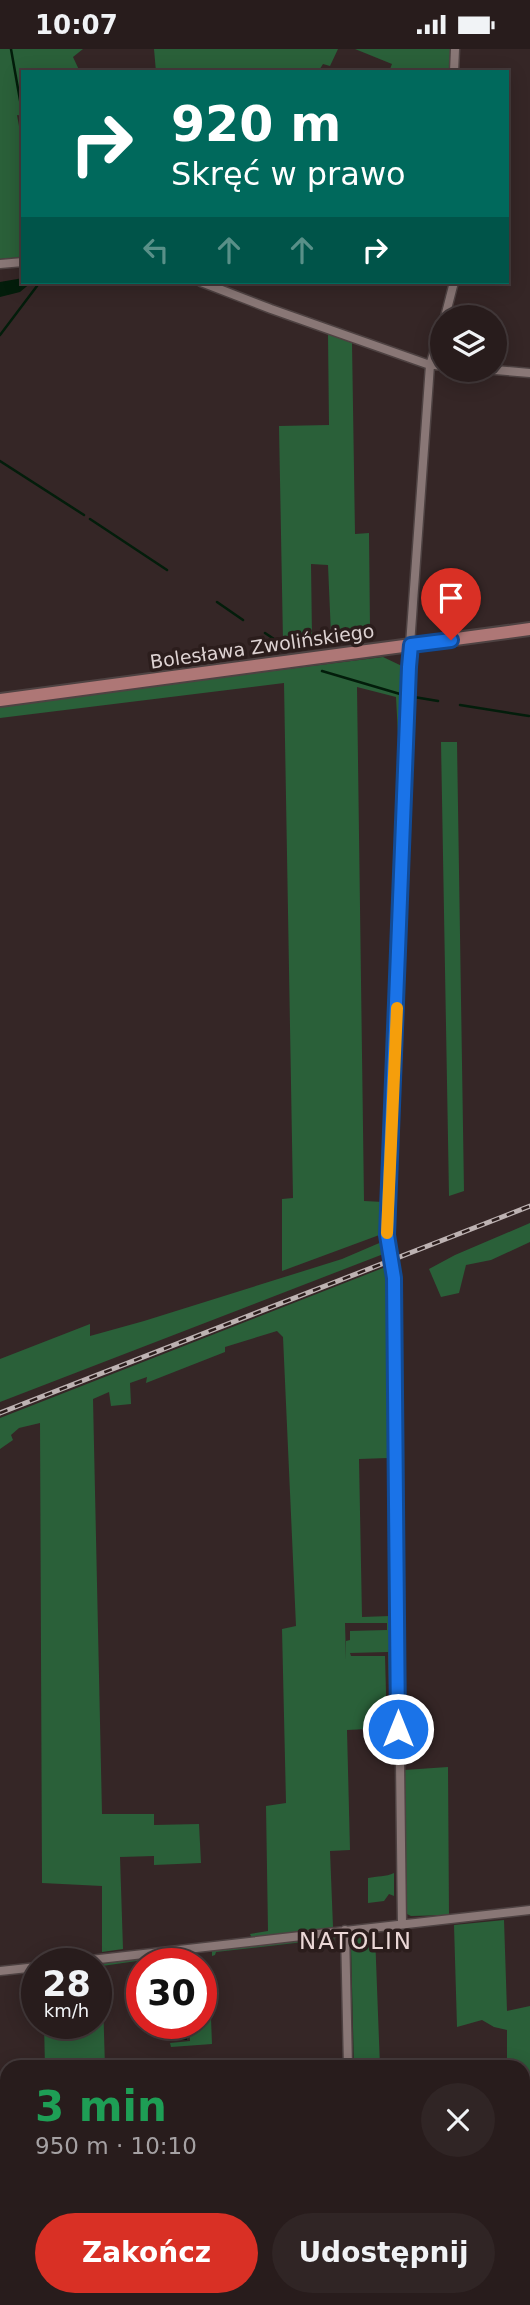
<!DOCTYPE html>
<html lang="pl">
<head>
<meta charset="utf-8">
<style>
  :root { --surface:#281c1c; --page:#302525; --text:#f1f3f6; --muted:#a5a1a3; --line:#443a3b; --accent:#d93025 }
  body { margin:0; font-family:"DejaVu Sans",sans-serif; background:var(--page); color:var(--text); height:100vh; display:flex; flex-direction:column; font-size:26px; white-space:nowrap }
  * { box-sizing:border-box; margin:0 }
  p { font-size:23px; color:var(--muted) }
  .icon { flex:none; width:38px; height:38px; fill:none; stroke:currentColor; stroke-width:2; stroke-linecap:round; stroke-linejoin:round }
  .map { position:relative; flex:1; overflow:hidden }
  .drawer { position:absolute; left:0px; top:2011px; width:530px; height:247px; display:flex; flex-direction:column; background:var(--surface); border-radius:21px 21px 0 0; box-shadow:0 4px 18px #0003,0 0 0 2px var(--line) }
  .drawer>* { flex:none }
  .hud { position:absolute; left:21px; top:21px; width:488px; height:214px; border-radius:0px; box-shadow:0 4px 18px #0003,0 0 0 2px var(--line); background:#00695c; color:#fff; overflow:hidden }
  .buttons { position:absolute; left:430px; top:256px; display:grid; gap:14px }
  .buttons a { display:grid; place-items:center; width:77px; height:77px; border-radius:50%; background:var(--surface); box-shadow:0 4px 18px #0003,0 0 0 2px var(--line); font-size:35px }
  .speed { position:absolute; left:21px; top:1899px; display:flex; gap:14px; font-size:35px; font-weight:700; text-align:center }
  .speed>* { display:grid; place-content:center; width:91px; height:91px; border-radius:50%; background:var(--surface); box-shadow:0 4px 18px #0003,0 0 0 2px var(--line); line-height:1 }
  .speed small { font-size:18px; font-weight:400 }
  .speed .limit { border:10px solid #d22; background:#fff; color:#111 }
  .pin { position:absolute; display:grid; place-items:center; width:60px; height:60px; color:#fff; margin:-72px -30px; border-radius:50% 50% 50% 0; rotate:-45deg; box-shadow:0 0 7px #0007 }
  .pin .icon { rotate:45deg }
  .me { position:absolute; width:77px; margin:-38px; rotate:0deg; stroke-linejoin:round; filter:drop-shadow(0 0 5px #0008) }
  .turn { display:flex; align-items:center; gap:24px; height:147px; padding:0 35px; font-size:32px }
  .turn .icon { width:91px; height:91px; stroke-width:2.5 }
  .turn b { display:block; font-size:49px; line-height:60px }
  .lanes { display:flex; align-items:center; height:66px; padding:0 35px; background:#0003; justify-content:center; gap:35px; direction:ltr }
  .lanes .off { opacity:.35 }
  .round { display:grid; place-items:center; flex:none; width:74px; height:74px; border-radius:37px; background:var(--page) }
  .head { display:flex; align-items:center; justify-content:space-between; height:119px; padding:0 35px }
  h1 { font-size:42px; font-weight:700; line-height:52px; color:#1e9e55 }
  .action { display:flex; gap:14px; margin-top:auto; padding:14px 35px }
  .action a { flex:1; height:80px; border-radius:42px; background:var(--accent); color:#fff; font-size:28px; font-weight:700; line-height:80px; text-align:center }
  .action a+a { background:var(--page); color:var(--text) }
  .status { display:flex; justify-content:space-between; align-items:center; height:49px; padding:0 35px; background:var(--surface); direction:ltr }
  .status svg { height:19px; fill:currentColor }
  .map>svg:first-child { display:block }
</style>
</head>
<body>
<div class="status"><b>10:07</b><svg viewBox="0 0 49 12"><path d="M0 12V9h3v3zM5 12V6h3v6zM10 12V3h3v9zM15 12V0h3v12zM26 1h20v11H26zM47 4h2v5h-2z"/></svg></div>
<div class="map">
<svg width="530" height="2256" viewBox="0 0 530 2256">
  <rect width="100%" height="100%" fill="#352626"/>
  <path fill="#2a6039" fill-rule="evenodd" d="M 0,0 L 83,0 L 73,8 L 80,23 L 23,23 L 23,41 L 20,42 L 23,67 L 17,66 L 23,99 L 23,208 L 0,210 Z
    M 154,0 L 338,0 L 330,17 L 323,15 L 318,23 L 156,23 Z
    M 355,0 L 451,0 L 450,23 L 395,23 L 390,20 L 392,15 Z
    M 328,285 L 352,294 L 355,485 L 369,484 L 370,580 L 331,586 L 328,516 L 311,515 L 312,588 L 283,593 L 279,377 L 329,376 Z
    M 383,608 L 404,618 L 399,705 L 396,648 L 357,638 L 364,1152 L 383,1153 L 382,1185 L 282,1222 L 282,1150 L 293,1149 L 284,634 L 0,669 L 0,656 Z
    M 441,693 L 457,693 L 464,1142 L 449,1147 Z
    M 530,1174 L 530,1193 L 491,1211 L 466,1216 L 459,1244 L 441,1248 L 429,1220 L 455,1206 Z
    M 384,1192 L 386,1204 L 0,1353 L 0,1310 L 90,1275 L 90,1287 L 144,1272 L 342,1210 Z
    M 388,1217 L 391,1233 L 388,1409 L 359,1410 L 362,1568 L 390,1567 L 389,1512 L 392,1511 L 395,1671 L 390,1673 L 388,1603 L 350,1604 L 351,1607 L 385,1607 L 387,1679 L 347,1681 L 350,1801 L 330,1802 L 333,1878 L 324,1881 L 252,1889 L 250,1885 L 268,1882 L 266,1757 L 286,1754 L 282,1580 L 296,1577 L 283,1288 L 277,1282 L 225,1298 L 225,1303 L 146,1334 L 147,1328 L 130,1334 L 131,1355 L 111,1357 L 109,1343 L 93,1350 L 102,1765 L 154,1765 L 154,1776 L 199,1775 L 201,1814 L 154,1816 L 154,1807 L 120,1808 L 123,1900 L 102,1903 L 102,1837 L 42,1834 L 40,1374 L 19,1379 L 11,1386 L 13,1391 L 0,1400 L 0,1369 ZM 345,1574 L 387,1574 L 387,1581 L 350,1582 L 350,1591 L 346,1592 L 346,1611 Z
    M 448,1718 L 449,1866 L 411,1867 L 407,1865 L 404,1721 Z
    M 394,1824 L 394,1847 L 389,1845 L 384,1852 L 368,1854 L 368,1829 C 377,1827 386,1828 394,1824 Z
    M 504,1871 L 507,1962 L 530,1957 L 530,2190 L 523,2184 L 523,2018 L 507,2018 L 507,1981 L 494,1978 L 482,1971 L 457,1978 L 454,1876 Z
    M 375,1885 L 380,2018 L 354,2018 L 351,1897 L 361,1887 Z
    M 335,1886 L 334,1893 L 330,1890 L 216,1903 L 215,1906 L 212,1907 L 212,1900 Z
    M 184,1904 L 186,1909 L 164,1912 L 163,1914 L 158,1914 L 158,1909 L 102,1917 L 105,2018 L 45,2018 L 44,1974 L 96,1974 L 96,1914 L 90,1914 Z
    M 211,1969 L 212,1995 L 171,1998 L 170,1994 L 190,1992 L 189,1974 L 201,1974 L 201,1970 Z
    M 0,2219 L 7,2219 L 7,2250 L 66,2251 L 66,2256 L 0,2256 Z"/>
  <path fill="#031d0b" d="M 23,229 L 23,233 L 32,233 L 20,243 L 0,248 L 0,233 Z
    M 176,1974 L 186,1974 L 187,1991 L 174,1991 Z"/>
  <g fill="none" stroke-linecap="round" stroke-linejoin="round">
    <path stroke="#031d0b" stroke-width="2.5" d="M 11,0 L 23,68
      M 0,286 L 40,233
      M 0,412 L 84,466
      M 90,470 L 167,521
      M 217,553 L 243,571
      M 265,584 L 280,594
      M 286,598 L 290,601
      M 322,622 L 400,645
      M 414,648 L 438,652
      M 460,656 L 529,667
      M 523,2100 L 530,2100
      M 523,2178 L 530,2184
      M 0,2227 L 7,2227"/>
    <g stroke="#4e4242" stroke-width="11">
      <path id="minor" d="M 454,23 L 455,0
        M 0,215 L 23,213
        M 201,233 L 271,260 L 427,315 L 443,317
        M 445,268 L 454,233
        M 483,320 L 530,324
        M 402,1875 L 394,1229 L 387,1186 L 409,610 L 430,316 L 443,276
        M 345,1881 L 348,2018
        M 64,1914 L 530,1861
        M 0,1922 L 37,1918
        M 357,2250 L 358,2256"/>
    </g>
    <g stroke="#4e4242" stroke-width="16">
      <path id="primary" d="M 0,651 L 530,580"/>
    </g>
    <use href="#minor" stroke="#897776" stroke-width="8"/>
    <use href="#primary" stroke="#ae7776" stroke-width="12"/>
    <g stroke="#bdb2b2" stroke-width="5">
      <path id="rail" d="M 0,1364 L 530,1157"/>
    </g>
    <use href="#rail" stroke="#2b1d1c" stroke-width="2.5" stroke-dasharray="8" stroke-linecap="butt"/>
  </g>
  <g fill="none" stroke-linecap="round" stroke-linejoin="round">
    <g stroke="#114b97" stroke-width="18">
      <path id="route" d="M 398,1680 L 394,1229 L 387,1186 L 409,618 L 411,596 L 451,591"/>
    </g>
    <use href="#route" stroke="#1a73e8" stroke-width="12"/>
    <path stroke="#f59e0b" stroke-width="12" d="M 387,1184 L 397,959"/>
  </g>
  <g text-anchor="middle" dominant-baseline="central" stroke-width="7" stroke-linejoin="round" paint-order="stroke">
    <g font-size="19" fill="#ddd2d2" stroke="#2b1d1c">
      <text transform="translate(262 597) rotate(-8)">Bolesława Zwolińskiego</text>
    </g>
    <g font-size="23" letter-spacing="2" fill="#ebd7d6" stroke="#2b1d1c">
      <text x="356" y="1892">NATOLIN</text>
    </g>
  </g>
</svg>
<div class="buttons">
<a><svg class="icon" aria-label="layers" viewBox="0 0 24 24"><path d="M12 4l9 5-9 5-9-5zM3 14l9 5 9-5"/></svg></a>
</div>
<div class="speed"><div>28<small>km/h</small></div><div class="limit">30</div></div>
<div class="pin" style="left:451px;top:591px;background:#d93025"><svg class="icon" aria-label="arrive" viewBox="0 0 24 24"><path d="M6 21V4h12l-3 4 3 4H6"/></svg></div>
<svg class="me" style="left:398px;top:1680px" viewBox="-20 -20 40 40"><circle r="17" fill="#1a73e8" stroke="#fff" stroke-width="3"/><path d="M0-11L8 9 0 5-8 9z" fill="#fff"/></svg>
<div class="hud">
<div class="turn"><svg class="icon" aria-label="right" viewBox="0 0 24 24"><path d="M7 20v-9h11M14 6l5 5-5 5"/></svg><div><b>920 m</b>Skręć w prawo</div></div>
<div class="lanes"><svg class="icon off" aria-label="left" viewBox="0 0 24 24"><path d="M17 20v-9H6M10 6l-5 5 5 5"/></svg><svg class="icon off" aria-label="ahead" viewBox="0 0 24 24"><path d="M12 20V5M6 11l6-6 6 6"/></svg><svg class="icon off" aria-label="ahead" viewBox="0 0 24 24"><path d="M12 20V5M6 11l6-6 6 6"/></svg><svg class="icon" aria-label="right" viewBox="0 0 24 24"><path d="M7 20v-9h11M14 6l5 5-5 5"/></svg></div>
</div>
<section class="drawer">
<div class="head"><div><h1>3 min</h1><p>950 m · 10:10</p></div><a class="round"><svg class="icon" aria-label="close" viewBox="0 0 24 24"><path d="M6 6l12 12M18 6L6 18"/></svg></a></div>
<div class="action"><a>Zakończ</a><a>Udostępnij</a></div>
</section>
</div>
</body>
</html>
